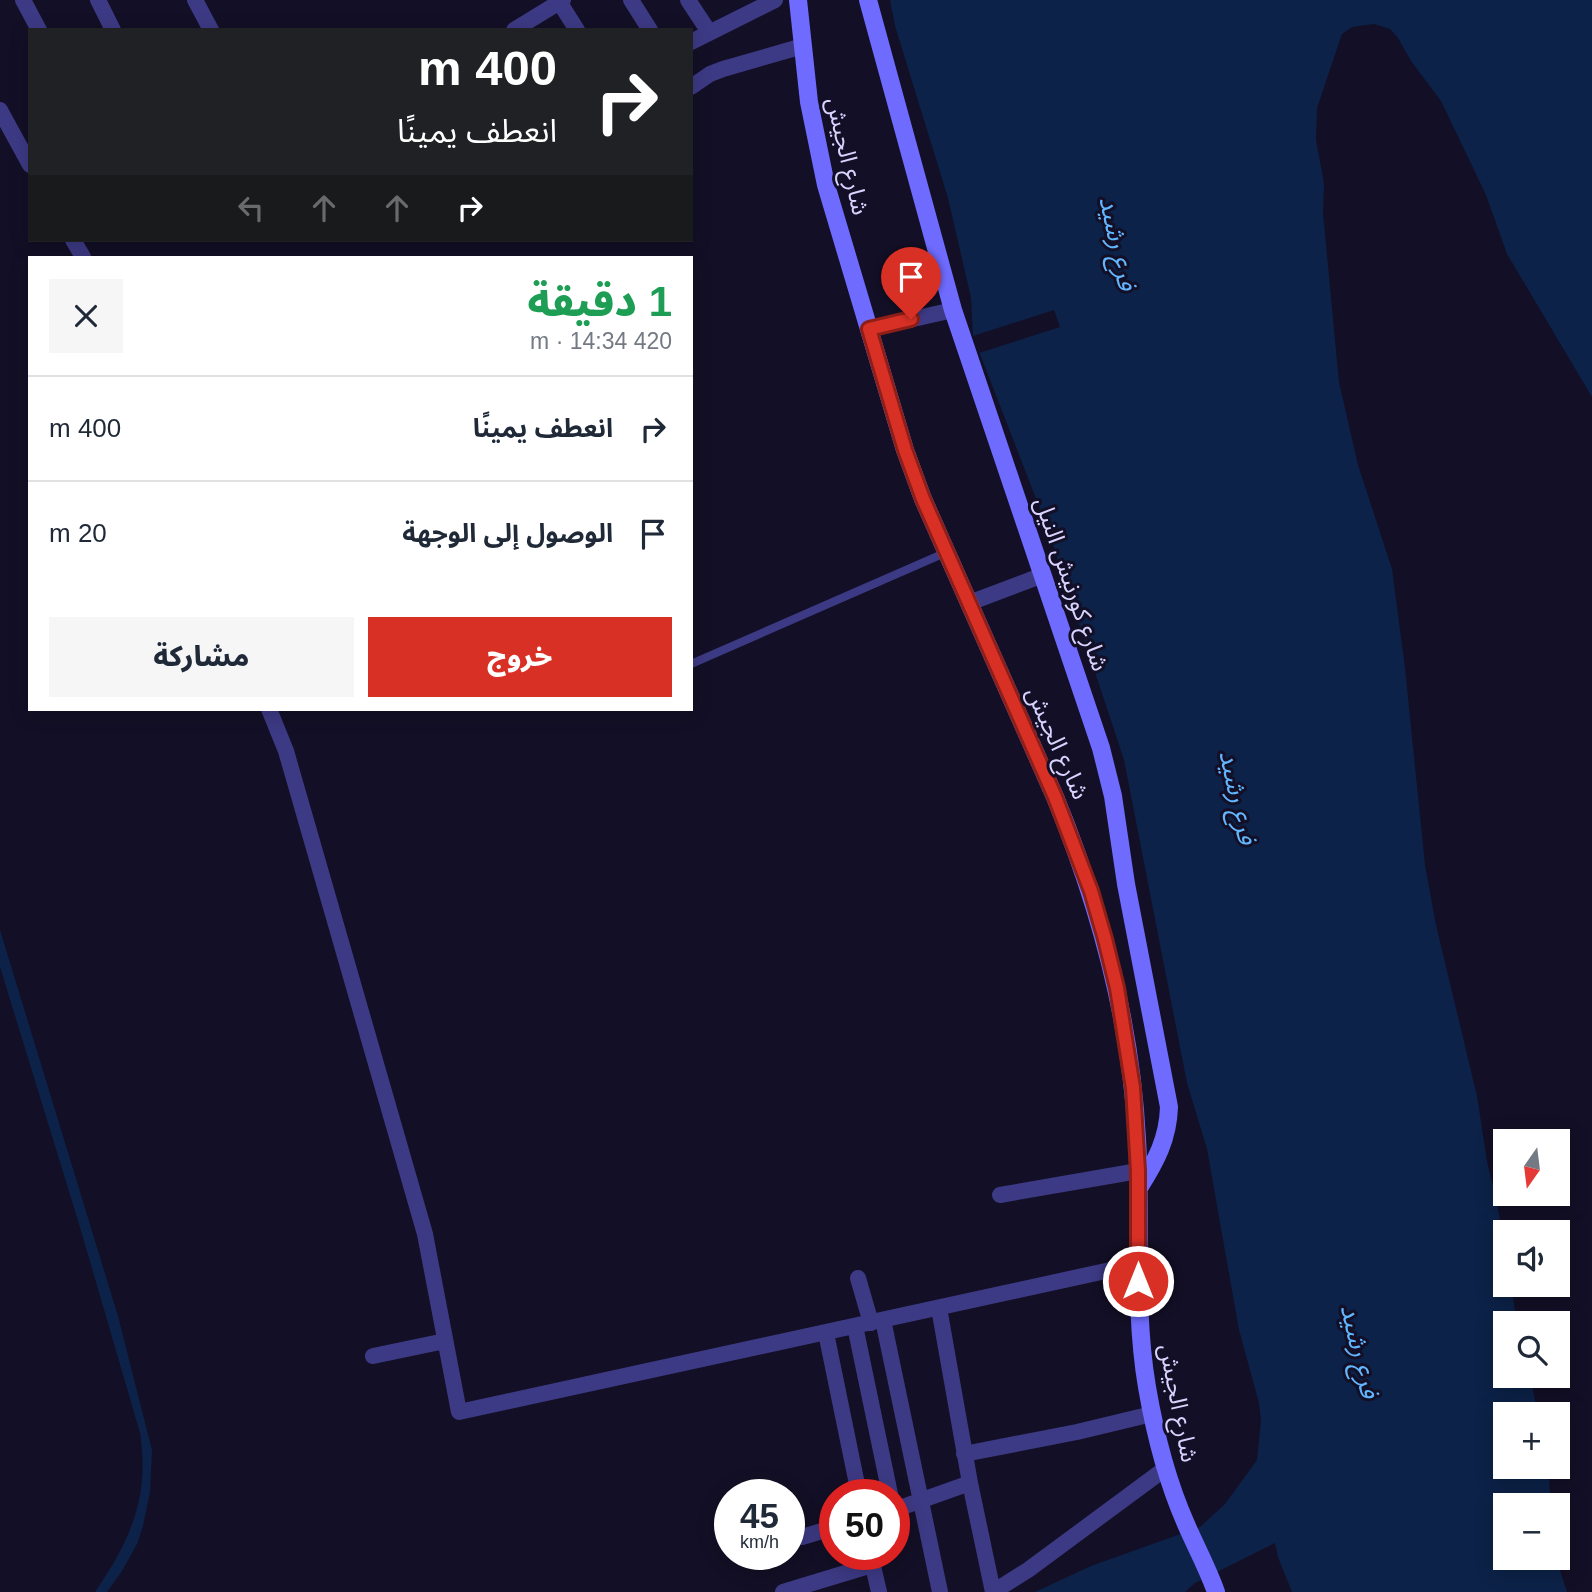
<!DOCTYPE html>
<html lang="ar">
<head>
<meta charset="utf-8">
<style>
  :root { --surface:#fff; --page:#f6f6f7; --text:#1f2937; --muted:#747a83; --line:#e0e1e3; --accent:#d93025 }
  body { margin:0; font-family:Helvetica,"Noto Sans Arabic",sans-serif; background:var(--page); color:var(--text); direction:rtl; height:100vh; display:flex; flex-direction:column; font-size:26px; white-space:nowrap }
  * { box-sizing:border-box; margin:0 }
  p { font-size:23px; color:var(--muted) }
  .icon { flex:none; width:38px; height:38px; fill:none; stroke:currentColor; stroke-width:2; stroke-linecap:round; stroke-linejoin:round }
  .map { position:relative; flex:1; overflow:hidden; direction:ltr }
  .details { position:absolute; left:28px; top:256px; width:665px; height:455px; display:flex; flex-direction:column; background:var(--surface); border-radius:0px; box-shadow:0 4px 18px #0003; direction:rtl }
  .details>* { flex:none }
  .banner { position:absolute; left:28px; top:28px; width:665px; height:214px; border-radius:0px; box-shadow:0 4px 18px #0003; direction:rtl; background:#202124; color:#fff; overflow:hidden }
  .needle { width:46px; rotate:194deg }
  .tools { position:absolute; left:1493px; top:1129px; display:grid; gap:14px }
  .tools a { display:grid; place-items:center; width:77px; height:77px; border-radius:0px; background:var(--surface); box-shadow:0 4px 18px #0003; font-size:35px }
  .speed { position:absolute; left:714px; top:1479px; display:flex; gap:14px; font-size:35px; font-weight:700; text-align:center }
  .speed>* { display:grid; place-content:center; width:91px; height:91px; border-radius:50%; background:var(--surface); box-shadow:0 4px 18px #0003; line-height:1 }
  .speed small { font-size:18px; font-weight:400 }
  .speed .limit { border:10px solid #d22; background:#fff; color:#111 }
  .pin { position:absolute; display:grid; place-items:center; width:60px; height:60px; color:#fff; margin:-72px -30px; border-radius:50% 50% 50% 0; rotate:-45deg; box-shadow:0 0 7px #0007 }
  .pin .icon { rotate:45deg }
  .me { position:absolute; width:77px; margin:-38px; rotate:0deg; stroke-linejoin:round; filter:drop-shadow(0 0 5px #0008) }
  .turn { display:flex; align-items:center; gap:24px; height:147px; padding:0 21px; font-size:32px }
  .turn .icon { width:91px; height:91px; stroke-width:2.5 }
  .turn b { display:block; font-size:49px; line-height:60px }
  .lanes { display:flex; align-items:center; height:66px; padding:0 21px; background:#0003; justify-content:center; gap:35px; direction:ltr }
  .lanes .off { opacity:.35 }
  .round { display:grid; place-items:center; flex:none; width:74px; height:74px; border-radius:0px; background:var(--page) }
  .headline { display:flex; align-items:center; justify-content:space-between; height:119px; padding:0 21px }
  h1 { font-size:42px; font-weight:800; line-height:52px; color:#1e9e55 }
  .primary-button { display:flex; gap:14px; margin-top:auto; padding:14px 21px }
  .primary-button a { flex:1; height:80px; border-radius:0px; background:var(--accent); color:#fff; font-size:28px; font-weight:800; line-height:80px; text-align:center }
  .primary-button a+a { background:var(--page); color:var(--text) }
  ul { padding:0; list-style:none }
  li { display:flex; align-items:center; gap:21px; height:105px; padding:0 21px; border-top:2px solid var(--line) }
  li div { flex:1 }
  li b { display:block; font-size:26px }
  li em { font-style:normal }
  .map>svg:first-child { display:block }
</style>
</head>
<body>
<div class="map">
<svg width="1592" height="1592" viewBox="0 0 1592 1592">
  <rect width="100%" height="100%" fill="#130f26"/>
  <path fill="#0c2248" d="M 890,0 L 1592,0 L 1592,397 L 1507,254 L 1486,195 L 1441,101 L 1411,61 L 1398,38 L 1390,29 L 1374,24 L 1352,27 L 1342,34 L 1317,108 L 1316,140 L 1324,183 L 1323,213 L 1339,382 L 1358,465 L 1392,569 L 1405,668 L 1425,865 L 1436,925 L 1477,1096 L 1487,1161 L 1497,1203 L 1505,1250 L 1505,1284 L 1511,1285 L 1517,1323 L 1505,1323 L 1505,1376 L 1530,1376 L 1538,1414 L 1505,1414 L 1505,1466 L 1548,1467 L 1551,1505 L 1505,1505 L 1505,1558 L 1556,1558 L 1567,1592 L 1292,1592 L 1278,1557 L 1275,1543 L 1195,1583 L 1185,1592 L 1035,1592 L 1091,1566 L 1200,1527 L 1225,1504 L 1257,1460 L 1261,1420 L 1259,1403 L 1239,1330 L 1207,1149 L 1187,1083 L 1124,760 L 1047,527 L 973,336 L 971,298 L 948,198 L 895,26 Z
    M 0,930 L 118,1316 L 152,1450 L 150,1492 L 143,1526 L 137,1544 L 122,1571 L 107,1592 L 95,1592 C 130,1541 150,1497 140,1433 L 79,1224 L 0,967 Z"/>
  <path fill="#130f26" d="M 1054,310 L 1060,327 L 979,353 L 973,336 Z"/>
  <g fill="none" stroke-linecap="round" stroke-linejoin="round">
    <path stroke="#3d3a85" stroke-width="8" d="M 691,664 L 947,552"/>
    <path stroke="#3d3a85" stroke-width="16" d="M 23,0 L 39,30
      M 98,0 L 113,30
      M 195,0 L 211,30
      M 558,0 L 577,30
      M 631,0 L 650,30
      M 688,0 L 709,32
      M 514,30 L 563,0
      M 691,42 L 775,0
      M 691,87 L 710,74 L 723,69 L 803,46
      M 0,110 L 30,165
      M 73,240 L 83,257
      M 869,329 L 953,310
      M 969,603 L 1043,575
      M 269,709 L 286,751 L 425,1234 L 459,1412 L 1138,1264
      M 1000,1195 L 1138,1171
      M 858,1278 L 871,1323
      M 883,1320 L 940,1592
      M 855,1326 L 890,1494
      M 826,1333 L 859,1494
      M 373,1356 L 445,1341
      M 964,1454 L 1077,1432 L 1152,1414
      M 970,1483 L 993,1592
      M 894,1510 L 970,1483 L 939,1308
      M 802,1537 L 835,1527
      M 871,1557 L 879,1592
      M 783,1592 L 872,1565
      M 993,1592 L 1028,1570 L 1166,1468"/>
    <path stroke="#6f6bff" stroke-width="18" d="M 798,0 L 809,102 L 826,185 L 905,450 L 923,499 L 1055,797 C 1100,907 1131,1020 1137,1139 C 1142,1222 1133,1305 1147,1387 C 1155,1434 1167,1481 1186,1524 C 1196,1547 1208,1569 1216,1592
      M 868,0 L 953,310 L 1101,748 L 1113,796 L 1126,884 L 1169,1107 C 1168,1139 1156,1161 1139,1188"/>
  </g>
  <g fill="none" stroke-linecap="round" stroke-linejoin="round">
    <g stroke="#8d1f18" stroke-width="18">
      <path id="route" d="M 911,319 L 869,329 L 905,450 L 923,499 L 1055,797 L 1091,891 L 1105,939 L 1117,988 L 1133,1088 L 1138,1171 L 1138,1281"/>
    </g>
    <use href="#route" stroke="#d93025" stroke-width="12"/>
  </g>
  <g text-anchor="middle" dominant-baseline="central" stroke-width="6" stroke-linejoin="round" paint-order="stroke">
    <g font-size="24" fill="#d9d4ff" stroke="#130f26">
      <text transform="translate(848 156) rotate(77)">شارع الجيش</text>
      <text transform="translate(1072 584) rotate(71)">شارع كورنيش النيل</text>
      <text transform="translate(1058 743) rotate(66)">شارع الجيش</text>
      <text transform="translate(1179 1403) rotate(79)">شارع الجيش</text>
    </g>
    <g font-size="26" font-style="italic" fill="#62b6ff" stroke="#130f26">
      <text transform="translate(1118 243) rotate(78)">فرع رشيد</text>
      <text transform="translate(1238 797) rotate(78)">فرع رشيد</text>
      <text transform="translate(1360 1351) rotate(77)">فرع رشيد</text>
    </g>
  </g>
</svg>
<div class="tools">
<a><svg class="needle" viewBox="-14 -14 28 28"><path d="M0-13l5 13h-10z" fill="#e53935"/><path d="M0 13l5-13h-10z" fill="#747a83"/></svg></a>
<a><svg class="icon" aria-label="sound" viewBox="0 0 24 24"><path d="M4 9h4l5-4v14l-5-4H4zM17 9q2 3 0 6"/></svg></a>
<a><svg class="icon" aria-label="search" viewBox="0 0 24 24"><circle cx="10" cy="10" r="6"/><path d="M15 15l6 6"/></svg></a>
<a>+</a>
<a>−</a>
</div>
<div class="speed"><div>45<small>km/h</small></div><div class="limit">50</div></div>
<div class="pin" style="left:911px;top:319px;background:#d93025"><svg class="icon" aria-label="arrive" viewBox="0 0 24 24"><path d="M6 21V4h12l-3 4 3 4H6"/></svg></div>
<svg class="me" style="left:1138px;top:1281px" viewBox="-20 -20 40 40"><circle r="17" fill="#d93025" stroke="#fff" stroke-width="3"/><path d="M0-11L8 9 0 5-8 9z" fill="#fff"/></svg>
<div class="banner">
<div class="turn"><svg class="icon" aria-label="right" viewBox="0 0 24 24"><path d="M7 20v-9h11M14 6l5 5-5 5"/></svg><div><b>400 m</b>انعطف يمينًا</div></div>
<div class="lanes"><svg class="icon off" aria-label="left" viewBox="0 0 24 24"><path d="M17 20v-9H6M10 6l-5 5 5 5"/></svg><svg class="icon off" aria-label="ahead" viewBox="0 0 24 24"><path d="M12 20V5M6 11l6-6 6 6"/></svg><svg class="icon off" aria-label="ahead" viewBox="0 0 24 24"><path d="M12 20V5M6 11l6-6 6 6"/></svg><svg class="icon" aria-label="right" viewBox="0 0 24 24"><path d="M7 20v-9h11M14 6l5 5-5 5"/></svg></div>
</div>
<section class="details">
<div class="headline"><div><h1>1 دقيقة</h1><p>420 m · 14:34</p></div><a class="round"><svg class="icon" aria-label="close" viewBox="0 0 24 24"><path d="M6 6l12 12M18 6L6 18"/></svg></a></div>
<ul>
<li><svg class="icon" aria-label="right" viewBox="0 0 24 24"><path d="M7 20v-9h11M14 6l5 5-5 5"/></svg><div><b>انعطف يمينًا</b></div><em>400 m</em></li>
<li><svg class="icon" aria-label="arrive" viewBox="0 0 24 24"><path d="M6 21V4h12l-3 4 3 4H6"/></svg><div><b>الوصول إلى الوجهة</b></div><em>20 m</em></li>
</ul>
<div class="primary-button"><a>خروج</a><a>مشاركة</a></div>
</section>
</div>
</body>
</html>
